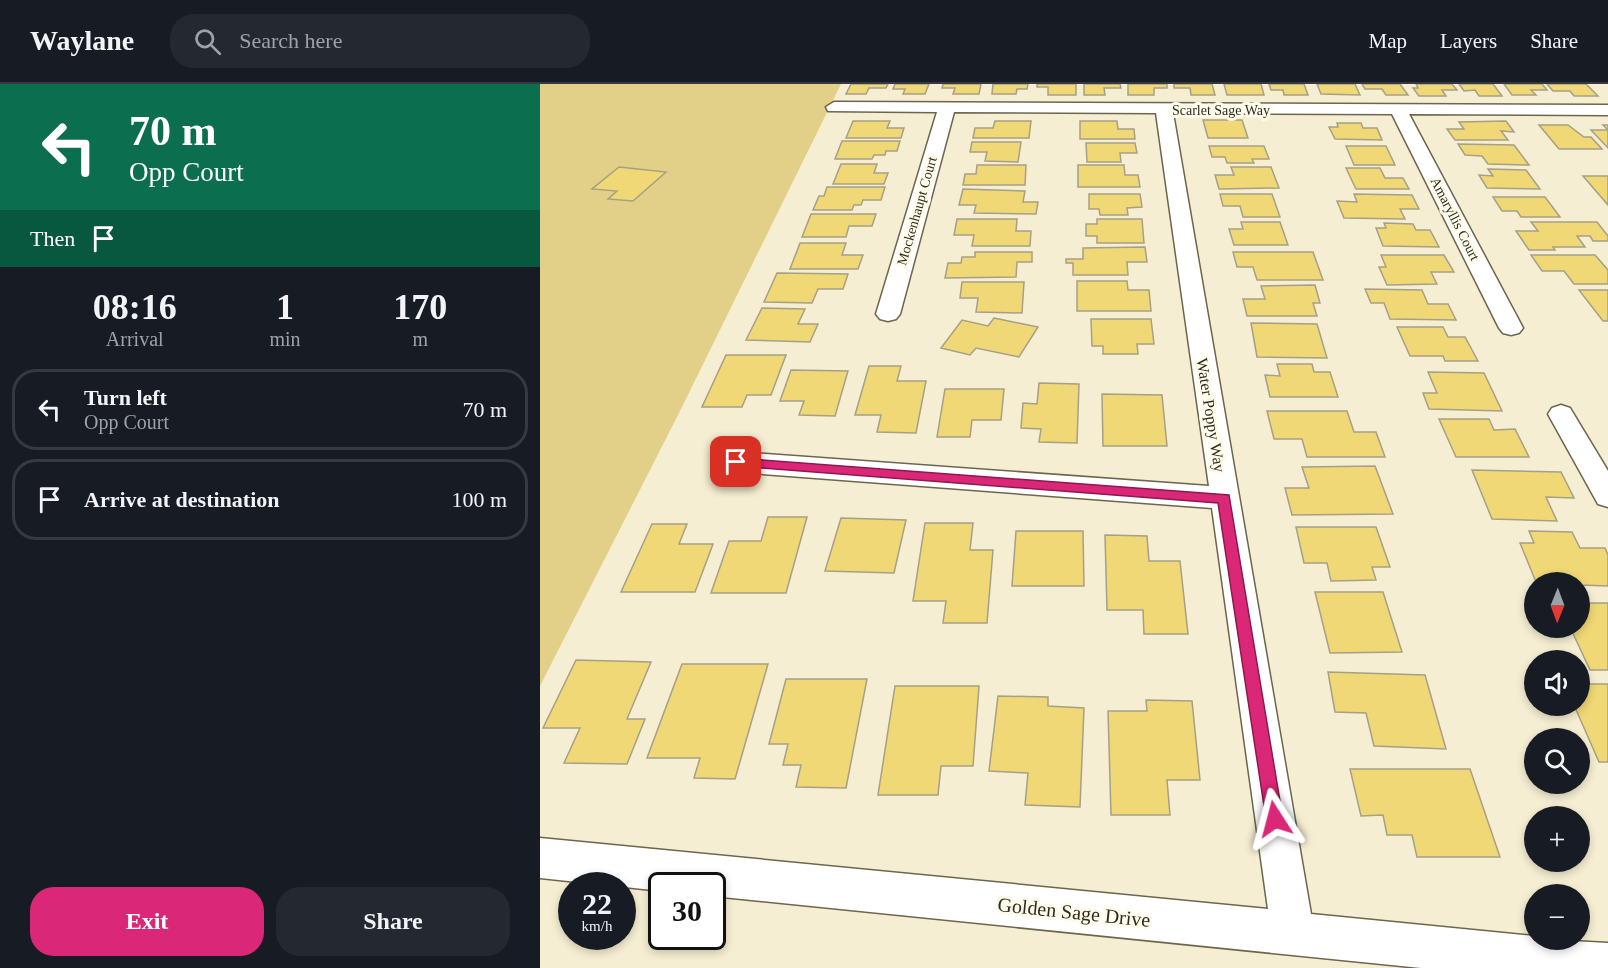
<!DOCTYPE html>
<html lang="en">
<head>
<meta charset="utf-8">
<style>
  :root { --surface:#171b24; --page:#242831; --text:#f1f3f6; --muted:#9ea1a6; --line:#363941; --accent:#db2777 }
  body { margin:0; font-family:"Times New Roman",serif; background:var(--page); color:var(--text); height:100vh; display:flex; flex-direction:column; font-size:22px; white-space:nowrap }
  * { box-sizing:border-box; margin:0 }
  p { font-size:20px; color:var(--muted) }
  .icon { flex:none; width:33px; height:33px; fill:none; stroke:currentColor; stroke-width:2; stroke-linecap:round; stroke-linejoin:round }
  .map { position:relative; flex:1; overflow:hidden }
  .details { display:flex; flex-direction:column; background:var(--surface); width:540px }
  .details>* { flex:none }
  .guide { background:#0b6e4f; color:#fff; overflow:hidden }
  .needle { width:39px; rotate:181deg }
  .fabs { position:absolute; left:984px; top:488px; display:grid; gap:12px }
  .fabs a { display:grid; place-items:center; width:66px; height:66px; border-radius:50%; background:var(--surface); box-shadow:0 3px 9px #0003; font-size:30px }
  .speed { position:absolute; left:18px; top:788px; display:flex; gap:12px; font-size:30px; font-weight:700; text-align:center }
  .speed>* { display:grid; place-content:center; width:78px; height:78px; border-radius:50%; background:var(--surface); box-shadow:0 3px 9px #0003; line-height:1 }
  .speed small { font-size:15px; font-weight:400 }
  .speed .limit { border:3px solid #111; border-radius:9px; background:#fff; color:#111 }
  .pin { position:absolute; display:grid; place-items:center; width:51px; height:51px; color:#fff; margin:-26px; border-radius:12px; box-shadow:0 3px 9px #0006 }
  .me { position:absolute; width:66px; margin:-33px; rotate:351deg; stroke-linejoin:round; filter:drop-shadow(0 0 4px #0008) }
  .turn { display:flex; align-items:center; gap:21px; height:126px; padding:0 30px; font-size:27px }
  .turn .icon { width:78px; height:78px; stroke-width:2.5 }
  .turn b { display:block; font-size:42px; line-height:51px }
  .then { display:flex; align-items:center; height:57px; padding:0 30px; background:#0003; gap:12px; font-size:22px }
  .eta { display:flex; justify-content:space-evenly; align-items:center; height:102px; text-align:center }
  .eta b { font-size:36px; font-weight:700; line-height:42px }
  .primary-button { display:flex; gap:12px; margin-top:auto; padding:12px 30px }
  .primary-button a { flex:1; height:69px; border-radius:24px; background:var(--accent); color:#fff; font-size:24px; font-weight:700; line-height:69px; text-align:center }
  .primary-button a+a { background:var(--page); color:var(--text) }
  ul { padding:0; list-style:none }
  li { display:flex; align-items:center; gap:18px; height:81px; margin:0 12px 9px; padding:0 18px; border:3px solid var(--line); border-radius:24px }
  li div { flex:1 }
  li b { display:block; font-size:22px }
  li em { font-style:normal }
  header { display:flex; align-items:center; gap:36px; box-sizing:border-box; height:84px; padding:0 30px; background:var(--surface); border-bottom:2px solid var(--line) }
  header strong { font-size:28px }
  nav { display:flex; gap:33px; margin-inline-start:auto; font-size:21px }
  .search { width:420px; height:54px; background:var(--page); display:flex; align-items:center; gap:15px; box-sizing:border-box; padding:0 21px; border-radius:24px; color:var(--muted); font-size:22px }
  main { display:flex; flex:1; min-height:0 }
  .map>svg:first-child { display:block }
</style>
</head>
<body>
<header>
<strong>Waylane</strong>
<div class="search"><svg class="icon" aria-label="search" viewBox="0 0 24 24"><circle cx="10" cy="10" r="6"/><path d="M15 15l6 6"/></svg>Search here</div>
<nav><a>Map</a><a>Layers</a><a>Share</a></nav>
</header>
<main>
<section class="details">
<div class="guide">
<div class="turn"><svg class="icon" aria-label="left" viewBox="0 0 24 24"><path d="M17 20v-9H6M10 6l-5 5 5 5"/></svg><div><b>70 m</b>Opp Court</div></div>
<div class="then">Then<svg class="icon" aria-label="arrive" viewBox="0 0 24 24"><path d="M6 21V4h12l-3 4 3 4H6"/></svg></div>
</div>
<div class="eta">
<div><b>08:16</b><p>Arrival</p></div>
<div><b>1</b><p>min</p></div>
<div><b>170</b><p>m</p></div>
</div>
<ul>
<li><svg class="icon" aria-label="left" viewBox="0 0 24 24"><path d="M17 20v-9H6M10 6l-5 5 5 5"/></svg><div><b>Turn left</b><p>Opp Court</p></div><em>70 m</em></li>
<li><svg class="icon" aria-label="arrive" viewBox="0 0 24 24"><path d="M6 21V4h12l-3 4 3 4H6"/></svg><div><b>Arrive at destination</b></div><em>100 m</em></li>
</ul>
<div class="primary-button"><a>Exit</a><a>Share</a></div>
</section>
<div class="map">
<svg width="1068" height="884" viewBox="0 0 1068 884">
  <rect width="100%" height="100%" fill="#f5eed2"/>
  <path fill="#e2d089" d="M 0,0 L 301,0 L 140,327 L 0,602 Z"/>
  <path fill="#f0d876" stroke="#a6a086" stroke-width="1.5" d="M 311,0 L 348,0 L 346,4 L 329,4 L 326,10 L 306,10 Z
    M 355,0 L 389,0 L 385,10 L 363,10 L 365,5 L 353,5 Z
    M 403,0 L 441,0 L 439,10 L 413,10 L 415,4 L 402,4 Z
    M 453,0 L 488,0 L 487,5 L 477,5 L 476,10 L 452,10 Z
    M 497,0 L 536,0 L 536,11 L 508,11 L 508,3 L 497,3 Z
    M 544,0 L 580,0 L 581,4 L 564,4 L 565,11 L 544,11 Z
    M 588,0 L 627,0 L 627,4 L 614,4 L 614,11 L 588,11 Z
    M 634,0 L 672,0 L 675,11 L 651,11 L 650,4 L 634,4 Z
    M 684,0 L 721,0 L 724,11 L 687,11 Z
    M 729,0 L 764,0 L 768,11 L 744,11 L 743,6 L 731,6 Z
    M 777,0 L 815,0 L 820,11 L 781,10 Z
    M 822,0 L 860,0 L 868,11 L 846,11 L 842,5 L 825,5 Z
    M 876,0 L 912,0 L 917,6 L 902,6 L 906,12 L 879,12 L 873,4 L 878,4 Z
    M 919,0 L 953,0 L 962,12 L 939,12 L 935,6 L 924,7 Z
    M 964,0 L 1002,0 L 1007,6 L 991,6 L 996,11 L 972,11 Z
    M 1007,0 L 1046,0 L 1058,12 L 1034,12 L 1030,7 L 1013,7 Z
    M 663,36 L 702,36 L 708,54 L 668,54 Z
    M 313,37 L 350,37 L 347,44 L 364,44 L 361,54 L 306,54 Z
    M 455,37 L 491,37 L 489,54 L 433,54 L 435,44 L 453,44 Z
    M 540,37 L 577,37 L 578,45 L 594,45 L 595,55 L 540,55 Z
    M 966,37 L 974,48 L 961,47 L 968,56 L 915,56 L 907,45 L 924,45 L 919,38 Z
    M 797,39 L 821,39 L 823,44 L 837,44 L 842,56 L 795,55 L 789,43 L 798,43 Z
    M 999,41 L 1028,41 L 1044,53 L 1051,53 L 1062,65 L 1019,65 Z
    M 1063,41 L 1068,41 L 1068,64 L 1051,46 L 1068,46 Z
    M 302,57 L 360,57 L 357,67 L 346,67 L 345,71 L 334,71 L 332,75 L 295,75 Z
    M 432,58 L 481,58 L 478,78 L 445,77 L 447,68 L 430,68 Z
    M 546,59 L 595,59 L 597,69 L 580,69 L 581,78 L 547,78 Z
    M 918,60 L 974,61 L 989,81 L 948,80 L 942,72 L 925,71 Z
    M 669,62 L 724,62 L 729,75 L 712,75 L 714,79 L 687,79 L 685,73 L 672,73 Z
    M 806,62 L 846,62 L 855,81 L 814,81 Z
    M 301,80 L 337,80 L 334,89 L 348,89 L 344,100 L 293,100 Z
    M 437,81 L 486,81 L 485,101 L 423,101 L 425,90 L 436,90 Z
    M 538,81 L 584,81 L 585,91 L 598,91 L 600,103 L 538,103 Z
    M 79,83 L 126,88 L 93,117 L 68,115 L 77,107 L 52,105 Z
    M 691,83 L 731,83 L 739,104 L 679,105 L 675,91 L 694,91 Z
    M 806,84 L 840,84 L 845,94 L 863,94 L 869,105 L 816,105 Z
    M 948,85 L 986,86 L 1000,105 L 947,104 L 939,91 L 953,92 Z
    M 1043,92 L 1068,92 L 1068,121 Z
    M 287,103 L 345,103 L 341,116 L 323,116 L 321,121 L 314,121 L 312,126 L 273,126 L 279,112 L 284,112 Z
    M 423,105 L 485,107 L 483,118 L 498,118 L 496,130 L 434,129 L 436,121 L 419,121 Z
    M 549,110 L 600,110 L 602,123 L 587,124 L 588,131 L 560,131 L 559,125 L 549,125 Z
    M 680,110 L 732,110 L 740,133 L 703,133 L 700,122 L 683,122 Z
    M 814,110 L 872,111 L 879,125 L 860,125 L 865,135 L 804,134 L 797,117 L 817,118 Z
    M 953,113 L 1005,113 L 1020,133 L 981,133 L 977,127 L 962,127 Z
    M 271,130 L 336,130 L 332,142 L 309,142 L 306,153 L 262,153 Z
    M 417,135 L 477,135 L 476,147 L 491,147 L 490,162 L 432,162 L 434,151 L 414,151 Z
    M 557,135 L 602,135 L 604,159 L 557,159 L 557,152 L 546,152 L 546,140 L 557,140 Z
    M 701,138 L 740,138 L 748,161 L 694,161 L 689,145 L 703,145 Z
    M 991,138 L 1057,138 L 1068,152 L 1068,157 L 1053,157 L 1050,152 L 1037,152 L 1045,163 L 1013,163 L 1015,166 L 989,166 L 976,147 L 998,147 Z
    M 844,139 L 873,140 L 876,146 L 890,146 L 899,163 L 843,162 L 836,144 L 846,144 Z
    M 260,159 L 306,159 L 302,171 L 323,171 L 318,185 L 250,185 Z
    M 605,163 L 607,178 L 587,178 L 588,191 L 533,191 L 533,179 L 526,179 L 526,175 L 543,175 L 543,164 Z
    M 435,168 L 492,168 L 492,178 L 477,178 L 476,193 L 405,194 L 408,179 L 421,179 L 422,173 L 435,173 Z
    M 693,168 L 773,168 L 783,196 L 717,196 L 713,183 L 697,183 Z
    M 841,171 L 904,171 L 914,188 L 891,188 L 897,200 L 847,201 L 839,183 L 846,183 Z
    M 991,171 L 1055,171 L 1068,186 L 1068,200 L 1034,200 L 1024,187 L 1002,187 Z
    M 237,189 L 308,190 L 303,205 L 278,205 L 272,219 L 224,218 Z
    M 537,197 L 587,197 L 588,206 L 609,206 L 611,227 L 537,227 Z
    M 422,198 L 484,198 L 482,229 L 436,228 L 438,214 L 420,214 Z
    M 775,201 L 780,219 L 773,219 L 777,232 L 707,232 L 703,215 L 725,215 L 721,202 Z
    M 825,205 L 882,206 L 888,220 L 908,220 L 916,236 L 850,235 L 844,219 L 831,219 Z
    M 1039,206 L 1068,206 L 1068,237 L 1063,237 Z
    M 222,224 L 265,225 L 258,240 L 278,240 L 270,258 L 206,256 Z
    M 454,234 L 498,243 L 479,273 L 436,264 L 430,271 L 401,264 L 422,236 L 448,242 Z
    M 551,235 L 611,235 L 614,260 L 597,260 L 598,270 L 563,270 L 563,262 L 552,262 Z
    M 711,239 L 777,240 L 787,274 L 717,273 Z
    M 857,243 L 903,243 L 908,253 L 925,253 L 938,277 L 905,277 L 903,272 L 870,272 Z
    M 186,271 L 246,271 L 231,311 L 207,311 L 202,323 L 162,323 Z
    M 737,280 L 772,280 L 774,288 L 790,288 L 798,313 L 730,313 L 725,291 L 740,292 Z
    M 329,282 L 361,282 L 357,297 L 386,297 L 376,349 L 337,348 L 341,331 L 315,331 Z
    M 251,286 L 308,287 L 295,332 L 259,331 L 264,317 L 240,317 Z
    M 888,288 L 944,289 L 962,327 L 889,325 L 883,309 L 897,309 Z
    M 499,299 L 539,300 L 537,359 L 499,358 L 501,345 L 481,344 L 483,319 L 497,320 Z
    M 405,305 L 464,305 L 461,336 L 432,336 L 430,353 L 397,353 Z
    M 562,310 L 622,311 L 627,362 L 563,362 Z
    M 727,327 L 807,327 L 814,348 L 836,348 L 845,373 L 767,373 L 762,355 L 734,355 Z
    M 899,335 L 949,335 L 954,346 L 975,345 L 989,373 L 916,373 Z
    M 835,382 L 853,430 L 752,431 L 745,404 L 769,404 L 762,383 Z
    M 932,386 L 1021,388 L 1034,414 L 1006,413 L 1017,437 L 952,435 Z
    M 228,433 L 267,433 L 246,509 L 171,509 L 189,457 L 221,457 Z
    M 301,434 L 366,436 L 354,489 L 285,487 Z
    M 385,439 L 433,439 L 430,466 L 453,466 L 447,539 L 403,539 L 406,517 L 373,517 Z
    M 112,440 L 147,440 L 139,460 L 173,460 L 155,508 L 81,508 Z
    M 756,443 L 836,443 L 850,483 L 832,483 L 836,496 L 791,497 L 787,479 L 764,479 Z
    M 476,447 L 543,447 L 544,502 L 472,502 Z
    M 989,447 L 1032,448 L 1040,464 L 1065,464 L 1068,471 L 1068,502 L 1040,501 L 1040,498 L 996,498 L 980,459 L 994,459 Z
    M 565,451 L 607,452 L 609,477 L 640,477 L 648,550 L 604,550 L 603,526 L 567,526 Z
    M 775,508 L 843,508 L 862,568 L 790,569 Z
    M 1040,519 L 1068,519 L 1068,586 L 1050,586 L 1030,543 L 1040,543 Z
    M 36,576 L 111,578 L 87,635 L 105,635 L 87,680 L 24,679 L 40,644 L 3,644 Z
    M 142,580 L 228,580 L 195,695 L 154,694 L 160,674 L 107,674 Z
    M 788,588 L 885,591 L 906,665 L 834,662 L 826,629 L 795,628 Z
    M 246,595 L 327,595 L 306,704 L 256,703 L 261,681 L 243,681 L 248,660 L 229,660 Z
    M 1040,600 L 1068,600 L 1068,678 L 1059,678 L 1034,621 L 1040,621 Z
    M 355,602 L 439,602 L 433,682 L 401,682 L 398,711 L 338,711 Z
    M 458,612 L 508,613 L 508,622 L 544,624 L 540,723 L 485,721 L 488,689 L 449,687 Z
    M 606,616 L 652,617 L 660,696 L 627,696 L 630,731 L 571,731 L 568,627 L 607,627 Z
    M 810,685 L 930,685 L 960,773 L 877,773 L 872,751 L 847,751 L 843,731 L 821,732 Z"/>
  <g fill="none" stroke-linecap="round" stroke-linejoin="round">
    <g stroke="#6c664e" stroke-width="3">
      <path id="street" d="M 294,18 L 1068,21 L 1068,31 L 869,30 L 983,244 L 979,249 L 971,251 L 963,249 L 959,244 L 852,30 L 633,29 L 771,830 L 994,852 L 994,855 L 1068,859 L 1068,884 L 881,884 L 172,812 L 172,801 L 122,801 L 122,807 L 0,794 L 0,754 L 728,825 L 672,424 L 196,388 L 186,385 L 182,378 L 186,371 L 196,368 L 669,402 L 616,29 L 414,28 L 360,230 L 356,235 L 348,237 L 340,235 L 336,230 L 397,28 L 288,27 L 286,23 Z
        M 1021,321 L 1030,324 L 1068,387 L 1068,423 L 1058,420 L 1008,330 L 1012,324 Z"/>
    </g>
    <use href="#street" fill="#fff" fill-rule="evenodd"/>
  </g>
  <path fill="#db2777" stroke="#8e194d" stroke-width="1.5" d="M 196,374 L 689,411 L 743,735 L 741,741 L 735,744 L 728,741 L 726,735 L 678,419 L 196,382 L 189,378 Z"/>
  <g text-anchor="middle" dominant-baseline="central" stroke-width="6" stroke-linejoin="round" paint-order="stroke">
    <g font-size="14" fill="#2e2c21" stroke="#fffbea">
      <text x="681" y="26">Scarlet Sage Way</text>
      <text transform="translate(377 127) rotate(-74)">Mockenhaupt Court</text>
      <text transform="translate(915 135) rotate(63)">Amaryllis Court</text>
    </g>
    <g font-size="16" fill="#2e2c21" stroke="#fffbea">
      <text transform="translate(671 331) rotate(81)">Water Poppy Way</text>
    </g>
    <g font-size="20" fill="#2e2c21" stroke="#fffbea">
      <text transform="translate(534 828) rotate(6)">Golden Sage Drive</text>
    </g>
  </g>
</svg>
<div class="fabs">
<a><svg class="needle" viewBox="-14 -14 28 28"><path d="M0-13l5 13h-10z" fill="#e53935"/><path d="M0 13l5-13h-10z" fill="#9ea1a6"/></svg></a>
<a><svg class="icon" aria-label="sound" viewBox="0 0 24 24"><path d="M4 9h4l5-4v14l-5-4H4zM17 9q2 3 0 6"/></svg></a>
<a><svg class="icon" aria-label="search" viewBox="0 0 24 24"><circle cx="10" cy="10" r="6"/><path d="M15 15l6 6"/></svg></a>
<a>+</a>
<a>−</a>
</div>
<div class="speed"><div>22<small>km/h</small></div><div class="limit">30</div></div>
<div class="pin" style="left:196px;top:378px;background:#d93025"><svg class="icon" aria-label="arrive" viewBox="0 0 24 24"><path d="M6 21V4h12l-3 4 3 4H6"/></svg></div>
<svg class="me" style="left:735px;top:735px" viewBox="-20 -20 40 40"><path d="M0-17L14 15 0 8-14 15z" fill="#db2777" stroke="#fff" stroke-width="4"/></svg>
</div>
</main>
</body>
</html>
